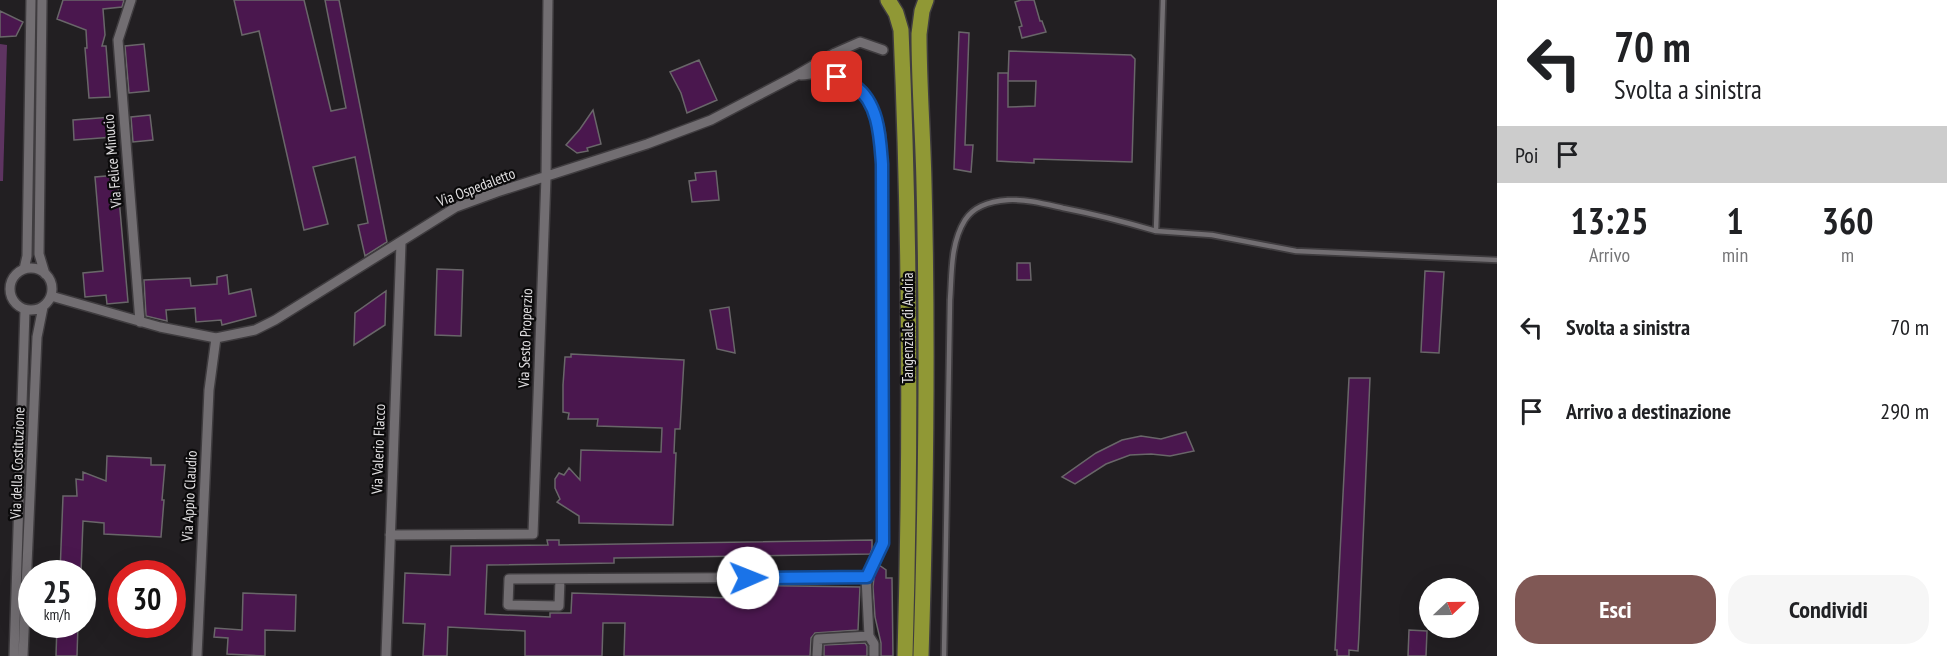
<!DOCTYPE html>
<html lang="it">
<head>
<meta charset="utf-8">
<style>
  :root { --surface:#fff; --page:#f6f6f6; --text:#202124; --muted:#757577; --accent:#805855 }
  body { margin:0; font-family:"PT Sans Narrow",sans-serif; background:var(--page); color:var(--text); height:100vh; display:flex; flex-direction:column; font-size:22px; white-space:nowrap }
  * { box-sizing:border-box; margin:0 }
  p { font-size:20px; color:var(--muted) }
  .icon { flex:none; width:33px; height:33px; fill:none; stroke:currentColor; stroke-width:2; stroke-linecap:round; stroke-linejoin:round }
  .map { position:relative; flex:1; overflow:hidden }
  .panel { display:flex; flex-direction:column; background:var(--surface); width:450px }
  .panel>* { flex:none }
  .top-card { background:#fff; color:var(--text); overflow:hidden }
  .needle { width:39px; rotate:68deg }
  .controls { position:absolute; left:1419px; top:578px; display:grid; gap:12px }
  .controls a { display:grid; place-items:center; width:60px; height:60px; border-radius:50%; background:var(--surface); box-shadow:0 6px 24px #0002; font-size:30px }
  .speed { position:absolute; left:18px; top:560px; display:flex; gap:12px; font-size:30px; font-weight:700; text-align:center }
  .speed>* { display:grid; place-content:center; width:78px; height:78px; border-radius:50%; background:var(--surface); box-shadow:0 6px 24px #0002; line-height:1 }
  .speed small { font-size:15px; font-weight:400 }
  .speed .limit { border:9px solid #d22; background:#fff; color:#111 }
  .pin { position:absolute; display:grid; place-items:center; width:51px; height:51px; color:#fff; margin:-26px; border-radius:12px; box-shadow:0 3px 9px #0006 }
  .me { position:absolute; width:66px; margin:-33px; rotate:89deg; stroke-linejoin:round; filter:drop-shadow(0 0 4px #0008) }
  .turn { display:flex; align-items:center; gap:21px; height:126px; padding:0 18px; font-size:27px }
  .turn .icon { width:78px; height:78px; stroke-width:2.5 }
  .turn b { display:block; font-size:42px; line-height:51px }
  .then { display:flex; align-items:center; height:57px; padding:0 18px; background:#0003; gap:12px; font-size:22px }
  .eta { display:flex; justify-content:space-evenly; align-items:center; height:102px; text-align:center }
  .eta b { font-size:36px; font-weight:600; line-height:42px }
  .cta { display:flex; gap:12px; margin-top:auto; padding:12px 18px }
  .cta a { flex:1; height:69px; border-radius:24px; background:var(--accent); color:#fff; font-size:24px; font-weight:600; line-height:69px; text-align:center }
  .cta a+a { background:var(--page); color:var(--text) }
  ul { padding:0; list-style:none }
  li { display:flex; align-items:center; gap:18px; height:84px; padding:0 18px }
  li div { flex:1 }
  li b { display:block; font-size:22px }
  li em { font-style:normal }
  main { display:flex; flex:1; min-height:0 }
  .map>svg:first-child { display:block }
</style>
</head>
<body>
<main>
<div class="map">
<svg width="1497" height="656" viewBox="0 0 1497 656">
  <rect width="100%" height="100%" fill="#221f22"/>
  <path fill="#5e3461" d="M 0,44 L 7,45 L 3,181 L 0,181 Z"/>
  <path fill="#4a174e" stroke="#696669" stroke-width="1.5" d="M 63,0 L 124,0 L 122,7 L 103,9 L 105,35 L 102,46 L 106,46 L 110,97 L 89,98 L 85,48 L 87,48 L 86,30 L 57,19 Z
    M 234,0 L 304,0 L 331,111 L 346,108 L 325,0 L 339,0 L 387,242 L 365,256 L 358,225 L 368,223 L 355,157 L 313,167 L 328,224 L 304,230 L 259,31 L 242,35 Z
    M 1021,0 L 1034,0 L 1040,21 L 1042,21 L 1046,32 L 1022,38 L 1019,27 L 1022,26 L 1015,2 Z
    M 0,11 L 23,22 L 16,36 L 0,37 Z
    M 959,32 L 969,33 L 965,145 L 973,145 L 971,172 L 954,169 Z
    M 144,44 L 149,91 L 129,93 L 125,46 Z
    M 1009,51 L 1131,55 L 1135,59 L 1132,162 L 1034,159 L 1034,163 L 997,161 L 998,73 L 1008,73 L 1008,107 L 1035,106 L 1036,81 L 1008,81 Z
    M 699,60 L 717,100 L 687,113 L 681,93 L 670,72 Z
    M 593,110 L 601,144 L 587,148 L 588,151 L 577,153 L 566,145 L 580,129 Z
    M 150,115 L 153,140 L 133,142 L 131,117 Z
    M 112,117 L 114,137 L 74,140 L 73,120 Z
    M 716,171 L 719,200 L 692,202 L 689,181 L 696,180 L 695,173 Z
    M 117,175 L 128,302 L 107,304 L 106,295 L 85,297 L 83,273 L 103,271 L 95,177 Z
    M 1017,263 L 1030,263 L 1031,280 L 1017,280 Z
    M 437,269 L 463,270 L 461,336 L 435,335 Z
    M 1425,271 L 1444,272 L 1439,353 L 1421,352 Z
    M 227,275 L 229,294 L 251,289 L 256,316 L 222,325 L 221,320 L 196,322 L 195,308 L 166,310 L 167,321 L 146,316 L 144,280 L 190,278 L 191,286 L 217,284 L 217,277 Z
    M 386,291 L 385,325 L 354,345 L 355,313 Z
    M 729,307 L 735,353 L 717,349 L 710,310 Z
    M 571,354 L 684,360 L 680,429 L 675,429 L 674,453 L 676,453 L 673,525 L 579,523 L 579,516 L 557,502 L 560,499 L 555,488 L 555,479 L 559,473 L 564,475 L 569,468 L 580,480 L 581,450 L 661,452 L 662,428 L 597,426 L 598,419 L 568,419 L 569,413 L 563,412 L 563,385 L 565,357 L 571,357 Z
    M 1349,378 L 1370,378 L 1359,634 L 1358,651 L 1349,650 L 1349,656 L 1337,656 L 1337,650 L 1335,650 Z
    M 1186,432 L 1194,451 L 1170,456 L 1151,454 L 1130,455 L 1106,464 L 1075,484 L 1062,477 L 1096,453 L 1122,440 L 1141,436 L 1161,439 Z
    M 107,456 L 151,458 L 151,465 L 165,465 L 162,500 L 164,500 L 161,537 L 104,534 L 104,523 L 83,521 L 81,573 L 60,573 L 63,496 L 77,496 L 76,479 L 83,480 L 83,472 L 106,481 Z
    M 547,540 L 559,540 L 559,545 L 872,540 L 872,549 L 870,554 L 614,558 L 614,563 L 487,565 L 485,614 L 550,617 L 550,613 L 571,613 L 572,593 L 732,598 L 732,585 L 860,587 L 858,630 L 815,633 L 811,638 L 810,656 L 624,656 L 625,623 L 603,623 L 602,656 L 525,656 L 525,631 L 448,627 L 447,656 L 423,656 L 425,624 L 403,623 L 405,573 L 450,575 L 451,546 L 548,545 Z
    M 879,565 L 886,570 L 886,578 L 892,578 L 893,656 L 881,656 L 881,643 L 875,617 L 873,587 L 874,577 Z
    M 243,593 L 296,595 L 295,631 L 265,630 L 265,656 L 227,654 L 228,638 L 214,637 L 215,628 L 242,630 Z
    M 57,624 L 78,624 L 77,656 L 56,656 Z
    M 1409,630 L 1427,631 L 1426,656 L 1408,656 Z
    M 865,643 L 867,646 L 867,656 L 824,656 L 824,645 Z"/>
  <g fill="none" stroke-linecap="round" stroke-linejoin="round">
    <g stroke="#3f3c3f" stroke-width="8">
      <path id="service" d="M 1156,231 L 1212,235 L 1296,251 L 1497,260
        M 944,656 L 950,300 C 952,274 950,244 965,220 C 974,206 992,201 1008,200 C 1026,199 1045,204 1063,208 C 1094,214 1125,222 1156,231 L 1163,0"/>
    </g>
    <g stroke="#3f3c3f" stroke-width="12">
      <path id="minor" d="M 42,0 L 39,254 L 45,274
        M 131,0 L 118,40 L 140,322
        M 801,75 C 807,75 813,73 819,73 C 852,75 874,101 880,131 C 882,142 881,153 882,164 L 883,543 L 866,577 L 869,636 L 874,644 L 874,656
        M10 289a21 21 0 1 1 42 0a21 21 0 1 1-42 0Z
        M 24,269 L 27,256 L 31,0
        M 51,296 L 160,327 L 216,338 L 255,330 L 275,320 L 456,207 L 497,192 L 647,144 L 711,120 L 795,76 L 835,53 L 860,42 L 883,50
        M 390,535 L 533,534 L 546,177 L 548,0
        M 560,579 L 559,606 L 508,605 L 509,579 L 866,577
        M 14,656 L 25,310
        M 23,656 L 37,337 L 43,307
        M 197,656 L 209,390 L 216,338
        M 386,656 L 401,243
        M 817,656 L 818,639 L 869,636"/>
    </g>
    <g stroke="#3f3c3f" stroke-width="18">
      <path id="primary" d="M 888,0 L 896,13 L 901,30 C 910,238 911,447 905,656
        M 921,656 C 926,499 928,341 924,184 C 923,134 919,84 919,34 L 922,11 L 926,0"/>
    </g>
    <use href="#service" stroke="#726e72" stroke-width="4.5"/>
    <use href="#minor" stroke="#726e72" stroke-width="9"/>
    <use href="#primary" stroke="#909835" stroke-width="15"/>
  </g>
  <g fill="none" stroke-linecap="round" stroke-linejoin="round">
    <g stroke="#114b97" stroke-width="15">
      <path id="route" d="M 748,578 L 867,577 L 883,543 L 882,164 C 880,138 879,103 855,86 C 849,82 843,80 837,77"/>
    </g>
    <use href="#route" stroke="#1a73e8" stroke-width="10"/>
  </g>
  <g text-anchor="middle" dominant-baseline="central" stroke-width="4.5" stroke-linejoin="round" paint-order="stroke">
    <g font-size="15" fill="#e1dfe1" stroke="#0b0a0b">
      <text transform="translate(112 161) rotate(-95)">Via Felice Minucio</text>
      <text transform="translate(476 187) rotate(-21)">Via Ospedaletto</text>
      <text transform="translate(907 328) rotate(-90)">Tangenziale di Andria</text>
      <text transform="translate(525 338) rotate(-88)">Via Sesto Properzio</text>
      <text transform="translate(378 449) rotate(-88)">Via Valerio Flacco</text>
      <text transform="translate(17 463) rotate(-88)">Via della Costituzione</text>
      <text transform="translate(189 496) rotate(-87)">Via Appio Claudio</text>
    </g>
  </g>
</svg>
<div class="controls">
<a><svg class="needle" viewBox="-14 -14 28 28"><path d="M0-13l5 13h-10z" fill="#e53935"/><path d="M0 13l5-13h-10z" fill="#757577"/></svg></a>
</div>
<div class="speed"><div>25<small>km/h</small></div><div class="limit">30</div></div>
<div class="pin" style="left:837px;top:77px;background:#d93025"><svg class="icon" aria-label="arrive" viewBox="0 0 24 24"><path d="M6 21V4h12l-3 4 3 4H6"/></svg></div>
<svg class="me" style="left:748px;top:578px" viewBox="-20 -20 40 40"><circle r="19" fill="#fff"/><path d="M0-13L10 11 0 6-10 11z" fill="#1a73e8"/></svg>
</div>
<section class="panel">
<div class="top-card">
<div class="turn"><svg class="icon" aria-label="left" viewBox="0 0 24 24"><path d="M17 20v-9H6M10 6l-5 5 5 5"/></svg><div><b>70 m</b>Svolta a sinistra</div></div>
<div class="then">Poi<svg class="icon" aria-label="arrive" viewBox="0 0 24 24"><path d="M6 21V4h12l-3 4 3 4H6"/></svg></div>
</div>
<div class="eta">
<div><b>13:25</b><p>Arrivo</p></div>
<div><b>1</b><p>min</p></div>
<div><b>360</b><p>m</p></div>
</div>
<ul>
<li><svg class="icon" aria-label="left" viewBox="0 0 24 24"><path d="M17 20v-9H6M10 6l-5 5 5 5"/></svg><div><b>Svolta a sinistra</b></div><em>70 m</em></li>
<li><svg class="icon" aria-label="arrive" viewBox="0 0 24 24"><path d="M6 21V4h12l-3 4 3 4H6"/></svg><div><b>Arrivo a destinazione</b></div><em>290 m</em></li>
</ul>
<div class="cta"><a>Esci</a><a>Condividi</a></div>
</section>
</main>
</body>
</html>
